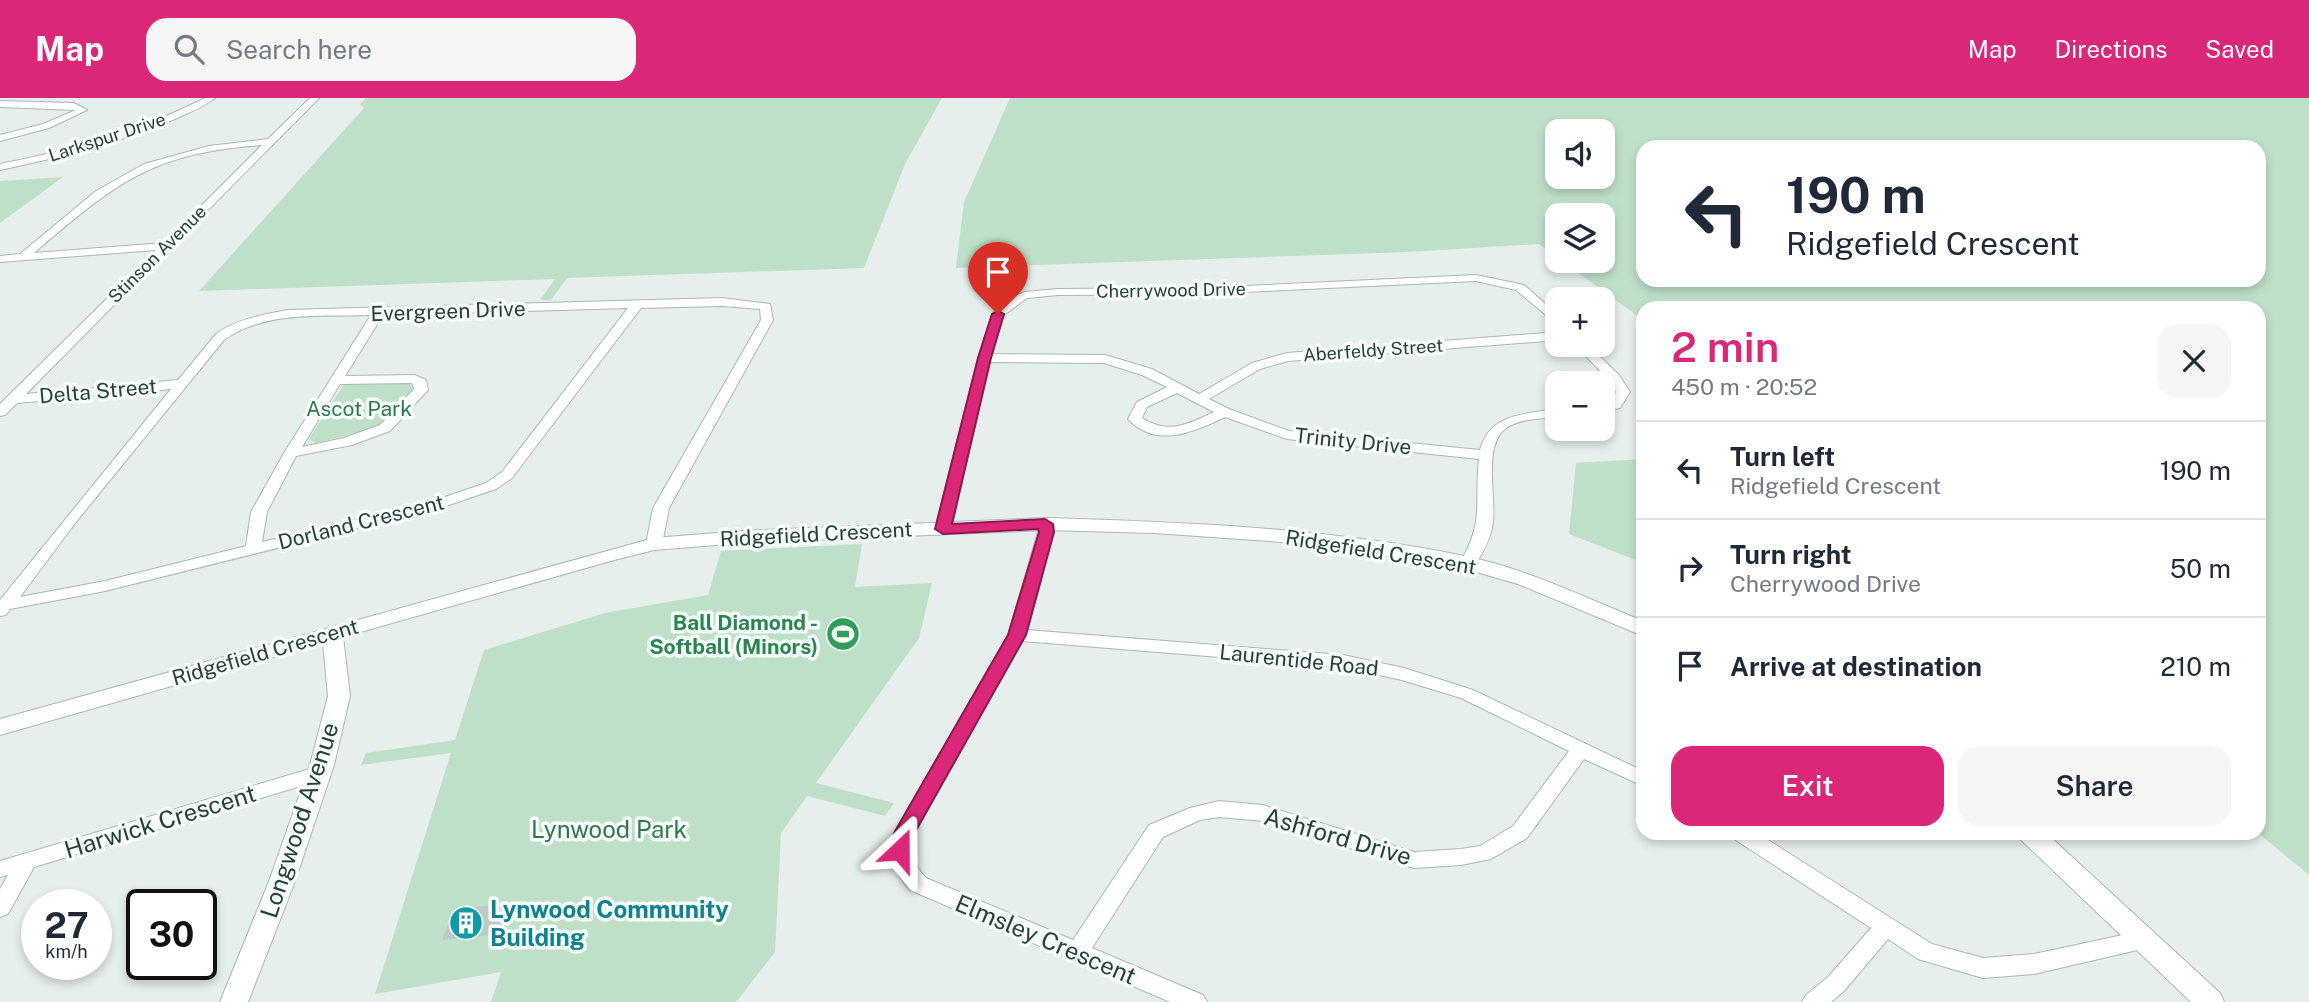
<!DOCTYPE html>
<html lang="en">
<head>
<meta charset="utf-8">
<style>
  :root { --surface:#fff; --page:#f6f6f7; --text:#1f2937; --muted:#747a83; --line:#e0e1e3; --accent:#db2777 }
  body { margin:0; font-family:"Public Sans",sans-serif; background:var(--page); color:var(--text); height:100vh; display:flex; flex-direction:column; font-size:26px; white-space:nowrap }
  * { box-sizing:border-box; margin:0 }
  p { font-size:23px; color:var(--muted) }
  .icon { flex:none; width:38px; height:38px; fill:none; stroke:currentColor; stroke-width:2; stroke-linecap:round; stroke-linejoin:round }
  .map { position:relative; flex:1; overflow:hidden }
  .side { position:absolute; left:1636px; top:203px; width:630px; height:539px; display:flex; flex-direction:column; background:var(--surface); border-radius:21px; box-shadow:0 4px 10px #0003 }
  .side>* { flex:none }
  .top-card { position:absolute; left:1636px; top:42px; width:630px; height:147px; border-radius:21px; box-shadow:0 4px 10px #0003; background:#fff; color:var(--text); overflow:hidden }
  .fabs { position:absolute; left:1545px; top:21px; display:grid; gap:14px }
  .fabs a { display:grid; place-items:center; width:70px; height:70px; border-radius:14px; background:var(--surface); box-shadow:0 4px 10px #0003; font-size:35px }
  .speed { position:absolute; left:21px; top:791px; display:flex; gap:14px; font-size:35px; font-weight:700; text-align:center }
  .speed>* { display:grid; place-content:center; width:91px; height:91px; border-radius:50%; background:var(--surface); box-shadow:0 4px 10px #0003; line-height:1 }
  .speed small { font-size:18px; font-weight:400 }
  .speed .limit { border:4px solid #111; border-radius:10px; background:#fff; color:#111 }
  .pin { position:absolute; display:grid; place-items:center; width:60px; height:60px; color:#fff; margin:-72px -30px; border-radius:50% 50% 50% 0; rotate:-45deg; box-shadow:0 0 7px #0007 }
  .pin .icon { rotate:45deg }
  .me { position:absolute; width:77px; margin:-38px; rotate:23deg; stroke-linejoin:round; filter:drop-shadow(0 0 5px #0008) }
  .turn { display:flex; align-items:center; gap:24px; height:147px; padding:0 35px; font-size:32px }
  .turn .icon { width:91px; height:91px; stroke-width:2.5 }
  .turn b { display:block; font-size:49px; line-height:60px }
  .round { display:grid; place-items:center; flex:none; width:74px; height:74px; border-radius:21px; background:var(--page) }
  .head { display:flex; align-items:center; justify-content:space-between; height:119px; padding:0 35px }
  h1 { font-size:42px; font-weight:600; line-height:52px; color:var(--accent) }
  .action { display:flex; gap:14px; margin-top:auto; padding:14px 35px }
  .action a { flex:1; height:80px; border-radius:21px; background:var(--accent); color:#fff; font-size:28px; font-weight:600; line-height:80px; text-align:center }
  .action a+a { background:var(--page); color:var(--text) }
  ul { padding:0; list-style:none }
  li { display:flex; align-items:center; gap:21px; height:98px; padding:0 35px; border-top:2px solid var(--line) }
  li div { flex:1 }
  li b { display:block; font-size:26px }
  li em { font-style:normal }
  header { display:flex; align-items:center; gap:42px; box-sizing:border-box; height:98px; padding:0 35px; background:var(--accent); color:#fff }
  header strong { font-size:33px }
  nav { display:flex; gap:38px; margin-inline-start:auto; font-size:24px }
  .search { width:490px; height:63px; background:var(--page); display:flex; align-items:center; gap:18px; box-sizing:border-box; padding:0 24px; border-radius:21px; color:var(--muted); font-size:26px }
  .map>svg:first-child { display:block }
</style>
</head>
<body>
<header>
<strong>Map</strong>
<div class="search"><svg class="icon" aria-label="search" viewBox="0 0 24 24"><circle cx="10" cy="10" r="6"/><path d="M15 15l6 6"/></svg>Search here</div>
<nav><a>Map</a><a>Directions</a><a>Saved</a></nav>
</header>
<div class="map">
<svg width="2309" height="904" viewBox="0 0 2309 904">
  <rect width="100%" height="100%" fill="#e6efeb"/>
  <path fill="#bfe0c8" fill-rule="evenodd" d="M 366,0 L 942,0 L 905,66 L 864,170 L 567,180 L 551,202 L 540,202 L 555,181 L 199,193 L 364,10 L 360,6 Z
    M 1010,0 L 2309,0 L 2309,777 L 2258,735 L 2259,210 L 1643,210 L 1643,222 L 1562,163 L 1603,163 L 1603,117 L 1558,117 L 1557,160 L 1539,146 L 1407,154 L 956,170 L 964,104 ZM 1558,33 L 1603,33 L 1603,79 L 1558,79 ZM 1643,49 L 2259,49 L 2259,182 L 1643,182 Z
    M 63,79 L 0,125 L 0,83 Z
    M 406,284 L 413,289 C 387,335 362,333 316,345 L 309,341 L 344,286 Z
    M 1643,361 L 1643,465 L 1569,436 L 1576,365 Z
    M 862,446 L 855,489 L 932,485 L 919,540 L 816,685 L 894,705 L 885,718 L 807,698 L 781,735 L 775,854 L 736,904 L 491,904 L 501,874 L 375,896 L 451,655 L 361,667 L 366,655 L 455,642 L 484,552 L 605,515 L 708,497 L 721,453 Z"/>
  <path fill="#bbcac4" d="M 495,807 L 492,815 L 507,814 L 500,836 L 442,842 L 451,819 L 458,818 L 460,810 Z"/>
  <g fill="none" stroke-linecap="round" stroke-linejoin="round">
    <g stroke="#a8b8b2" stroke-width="2">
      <path id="minor" d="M 205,0 L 215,0 C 204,9 190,14 177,20 C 121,45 60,59 0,72 L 0,66 C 71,52 140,33 205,0 Z
        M 310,0 L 319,0 L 26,296 L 178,282 L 216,236 C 237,221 262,217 287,212 L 722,200 L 770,206 L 773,222 L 669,410 L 662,446 L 654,451 L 646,446 L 653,410 L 761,222 L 760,211 L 722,208 L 641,210 L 512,380 L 496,391 L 446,408 L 105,493 L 10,511 L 6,517 L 0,518 L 0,502 L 171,291 L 17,305 L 5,317 L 0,318 L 0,306 L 156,152 L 0,164 L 0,158 L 20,156 L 96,93 L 144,66 L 209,48 L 268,41 ZM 262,47 L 164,145 L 34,155 C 116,85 151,55 262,47 ZM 628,210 L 502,374 L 486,385 L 436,402 L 262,444 L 267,414 L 296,358 L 352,347 L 390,333 L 428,292 L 426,282 L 415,277 L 345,278 L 383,217 ZM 371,217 L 284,355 L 251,414 L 246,448 L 105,483 L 20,499 L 76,424 L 224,242 C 266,212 322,219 371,217 ZM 412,285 L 414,291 L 380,327 L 344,340 L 302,349 L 340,286 Z
        M 0,3 L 74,5 L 87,12 L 49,30 L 0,43 L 0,37 L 43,26 L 76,12 L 0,9 Z
        M 1476,177 L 1524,187 L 1558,217 L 1558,227 L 1516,192 L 1476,183 L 1202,196 L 1058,197 L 1027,200 L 1004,217 L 991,256 L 1105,257 L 1152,271 L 1199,296 L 1252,265 L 1287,255 L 1558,234 L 1558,242 L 1288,263 L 1260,271 L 1209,301 L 1229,311 L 1289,333 L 1480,352 C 1490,315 1525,316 1558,311 L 1558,319 C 1541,321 1519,320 1505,331 C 1483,348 1496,399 1493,424 C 1491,441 1483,455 1474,468 L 1468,470 L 1460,465 C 1485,422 1474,406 1479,361 L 1287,341 L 1225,319 C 1194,334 1156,351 1128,321 L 1137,304 L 1167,289 L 1142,277 L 1104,265 L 989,264 L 951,431 L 943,436 L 935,431 L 978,260 L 992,216 L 1010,200 L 1025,194 L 1058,191 L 1202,190 ZM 1177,295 L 1214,314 C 1188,326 1169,337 1142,320 L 1147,309 Z
        M 1575,247 L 1588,247 L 1619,277 L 1630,294 L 1620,310 L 1603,313 L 1603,305 L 1610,304 L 1616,294 L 1609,282 Z
        M 1046,421 L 1054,426 L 1054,434 L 1027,532 L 1343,557 L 1404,570 L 1473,592 L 1643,673 L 1643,688 L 1584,661 L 1527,740 L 1491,761 L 1461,767 L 1414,770 L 1263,723 L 1219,719 L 1200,722 L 1163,739 L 1092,850 L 1203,897 L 1207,904 L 1170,904 L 910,792 C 894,774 889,759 894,735 L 1008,537 L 1038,434 L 1038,426 ZM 1022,543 L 1343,569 L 1402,582 L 1461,600 L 1569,653 L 1513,728 L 1480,748 L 1461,751 L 1414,754 L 1263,707 L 1219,703 L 1190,710 L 1149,727 L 1073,842 L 926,780 C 912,765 910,755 914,735 Z
        M 320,668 L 327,670 L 330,675 L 327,680 L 34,769 L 8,816 L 0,819 L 0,791 L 8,777 L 0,779 L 0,763 Z
        M 1731,735 L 1757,735 L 1932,846 L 1983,860 L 2034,856 L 2146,832 L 2154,834 L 2157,841 L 2154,848 L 2146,850 L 2034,876 L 1983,880 L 1918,861 L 1888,841 L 1844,893 L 1831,904 L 1802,904 L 1806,897 L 1828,879 L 1871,830 L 1734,741 Z"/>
    </g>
    <g stroke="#a8b8b2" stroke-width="2">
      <path id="tertiary" d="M 1046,420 C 1187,424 1330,430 1469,459 C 1529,472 1586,500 1643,523 L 1643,538 L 1518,486 L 1466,471 L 1332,449 L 1269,443 L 1154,435 L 1046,432 L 741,445 L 654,452 L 614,462 L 343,539 L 350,598 L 334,667 L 294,786 L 248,904 L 220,904 L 268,786 L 310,667 L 328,598 L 323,545 L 0,637 L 0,621 L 654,440 L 741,433 Z
        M 2018,735 L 2046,735 L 2220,895 L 2224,904 L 2191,904 L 2021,742 Z"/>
    </g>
    <use href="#minor" fill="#fff" fill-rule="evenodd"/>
    <use href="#tertiary" fill="#fff" fill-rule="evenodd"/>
  </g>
  <path fill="#db2777" stroke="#8e194d" stroke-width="2" d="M 998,213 L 1004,216 L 991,260 L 952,426 L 1045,421 L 1053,426 L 1054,434 L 1026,537 L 914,736 L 908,758 L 900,760 L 893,758 L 890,752 L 894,735 L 1008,537 L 1039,434 L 1038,431 L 943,436 L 935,431 L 978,260 L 992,216 Z"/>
  <defs>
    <g id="stadium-disc" transform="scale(1.75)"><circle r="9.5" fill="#2e9e5b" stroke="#f7fbf9"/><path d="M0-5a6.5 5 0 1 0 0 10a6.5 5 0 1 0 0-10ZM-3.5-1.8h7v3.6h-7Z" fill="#fff"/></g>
    <g id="building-disc" transform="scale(1.75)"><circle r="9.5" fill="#0f9aa8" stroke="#f7fbf9"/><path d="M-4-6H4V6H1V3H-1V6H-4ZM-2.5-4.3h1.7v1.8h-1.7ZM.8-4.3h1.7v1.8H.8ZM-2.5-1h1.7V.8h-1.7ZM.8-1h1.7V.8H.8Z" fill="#fff"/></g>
  </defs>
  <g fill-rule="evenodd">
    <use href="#stadium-disc" x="843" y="536"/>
    <use href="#building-disc" x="466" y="825"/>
  </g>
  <g text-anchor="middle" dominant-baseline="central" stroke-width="7" stroke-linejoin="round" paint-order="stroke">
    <g font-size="18" fill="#24423a" stroke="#f7fbf9">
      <text transform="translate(107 39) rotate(-18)">Larkspur Drive</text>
      <text transform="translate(157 156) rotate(-45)">Stinson Avenue</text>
      <text transform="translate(1171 192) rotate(-1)">Cherrywood Drive</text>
      <text transform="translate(1373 252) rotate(-4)">Aberfeldy Street</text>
    </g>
    <g font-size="21" fill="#24423a" stroke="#f7fbf9">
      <text transform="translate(448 213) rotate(-2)">Evergreen Drive</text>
      <text transform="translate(98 293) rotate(-5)">Delta Street</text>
      <text transform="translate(1353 343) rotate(6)">Trinity Drive</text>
      <text transform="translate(361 424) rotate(-14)">Dorland Crescent</text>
      <text transform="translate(816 436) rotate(-3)">Ridgefield Crescent</text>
      <text transform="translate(1381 454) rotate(9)">Ridgefield Crescent</text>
      <text transform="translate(265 554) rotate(-16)">Ridgefield Crescent</text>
      <text transform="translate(1299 562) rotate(6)">Laurentide Road</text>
    </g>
    <g font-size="21" fill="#2d7a4b" stroke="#f7fbf9">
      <text x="359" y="310">Ascot Park</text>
    </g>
    <g font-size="21" font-weight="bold" fill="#27864d" stroke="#f7fbf9" text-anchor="end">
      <text x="818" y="524">Ball Diamond -<tspan x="818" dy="24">Softball (Minors)</tspan></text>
    </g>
    <g font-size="24" fill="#24423a" stroke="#f7fbf9">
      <text transform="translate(299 722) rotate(-72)">Longwood Avenue</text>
      <text transform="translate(160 723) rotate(-17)">Harwick Crescent</text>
      <text transform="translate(1338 738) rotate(16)">Ashford Drive</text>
      <text transform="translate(1046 841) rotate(23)">Elmsley Crescent</text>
    </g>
    <g font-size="24" fill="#2d7a4b" stroke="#f7fbf9">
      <text x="609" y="731">Lynwood Park</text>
    </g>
    <g font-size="24" font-weight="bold" fill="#0d838f" stroke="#f7fbf9" text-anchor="start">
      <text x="490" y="811">Lynwood Community<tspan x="490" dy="28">Building</tspan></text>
    </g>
  </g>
</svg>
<div class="fabs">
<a><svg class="icon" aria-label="sound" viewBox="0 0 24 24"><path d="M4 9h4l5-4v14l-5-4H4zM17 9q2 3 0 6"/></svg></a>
<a><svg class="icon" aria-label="layers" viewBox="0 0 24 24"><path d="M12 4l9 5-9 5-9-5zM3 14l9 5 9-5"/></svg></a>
<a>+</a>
<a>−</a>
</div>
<div class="speed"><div>27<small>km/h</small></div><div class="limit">30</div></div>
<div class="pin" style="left:998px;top:216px;background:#d93025"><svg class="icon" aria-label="arrive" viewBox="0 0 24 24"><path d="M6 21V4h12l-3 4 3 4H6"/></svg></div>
<svg class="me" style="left:900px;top:752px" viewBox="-20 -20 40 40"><path d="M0-17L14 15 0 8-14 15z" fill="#db2777" stroke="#fff" stroke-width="4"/></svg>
<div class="top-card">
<div class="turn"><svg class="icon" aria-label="left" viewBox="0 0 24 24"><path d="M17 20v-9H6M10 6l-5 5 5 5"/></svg><div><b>190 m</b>Ridgefield Crescent</div></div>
</div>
<section class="side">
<div class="head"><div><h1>2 min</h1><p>450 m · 20:52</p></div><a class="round"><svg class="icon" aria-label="close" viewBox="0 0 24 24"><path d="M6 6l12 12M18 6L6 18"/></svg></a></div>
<ul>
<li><svg class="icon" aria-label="left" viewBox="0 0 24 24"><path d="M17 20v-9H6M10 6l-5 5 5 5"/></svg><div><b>Turn left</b><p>Ridgefield Crescent</p></div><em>190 m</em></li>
<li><svg class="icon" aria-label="right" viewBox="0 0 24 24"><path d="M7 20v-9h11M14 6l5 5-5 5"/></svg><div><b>Turn right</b><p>Cherrywood Drive</p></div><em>50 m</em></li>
<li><svg class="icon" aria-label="arrive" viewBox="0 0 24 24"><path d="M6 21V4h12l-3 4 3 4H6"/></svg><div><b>Arrive at destination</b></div><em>210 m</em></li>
</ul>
<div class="action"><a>Exit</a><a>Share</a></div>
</section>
</div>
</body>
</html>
